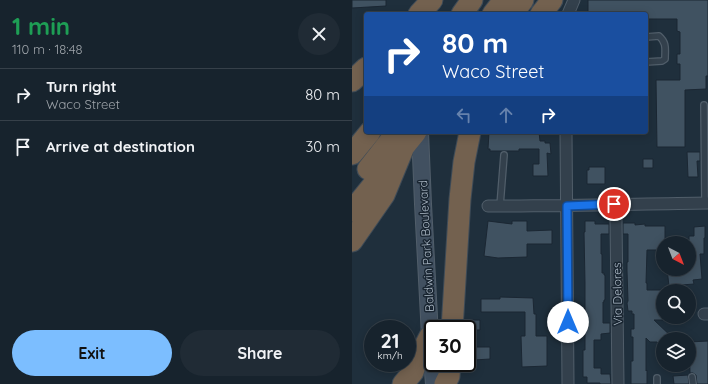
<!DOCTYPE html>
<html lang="en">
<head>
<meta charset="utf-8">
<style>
  :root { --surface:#17232d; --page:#202b35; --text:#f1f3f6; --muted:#9ea4aa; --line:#364049; --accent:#7cbeff }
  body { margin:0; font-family:Quicksand,sans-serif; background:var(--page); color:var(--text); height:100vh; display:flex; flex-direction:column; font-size:15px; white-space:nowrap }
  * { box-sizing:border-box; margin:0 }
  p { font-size:13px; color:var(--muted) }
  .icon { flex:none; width:22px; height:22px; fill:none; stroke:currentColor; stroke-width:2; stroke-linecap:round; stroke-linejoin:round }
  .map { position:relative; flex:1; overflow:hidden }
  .sheet { display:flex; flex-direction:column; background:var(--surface); width:352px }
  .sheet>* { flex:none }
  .guide { position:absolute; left:12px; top:12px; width:284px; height:122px; border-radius:4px; box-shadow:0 2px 10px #0003,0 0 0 1px var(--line); background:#1a4fa0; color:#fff; overflow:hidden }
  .needle { width:26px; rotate:138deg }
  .tools { position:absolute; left:304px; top:236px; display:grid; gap:8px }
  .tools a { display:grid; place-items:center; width:40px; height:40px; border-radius:50%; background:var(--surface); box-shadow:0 2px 10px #0003,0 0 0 1px var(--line); font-size:20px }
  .speed { position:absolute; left:12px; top:320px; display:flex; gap:8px; font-size:20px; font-weight:700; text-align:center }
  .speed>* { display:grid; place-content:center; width:52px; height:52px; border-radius:50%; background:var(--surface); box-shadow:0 2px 10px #0003,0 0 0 1px var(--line); line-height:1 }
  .speed small { font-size:10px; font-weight:400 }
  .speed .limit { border:2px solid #111; border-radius:6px; background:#fff; color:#111 }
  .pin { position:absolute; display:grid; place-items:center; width:34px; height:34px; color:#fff; margin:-17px; border:2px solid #fff; border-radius:50%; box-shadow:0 1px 4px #0007 }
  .me { position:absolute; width:44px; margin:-22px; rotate:0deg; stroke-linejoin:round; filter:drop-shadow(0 0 3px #0008) }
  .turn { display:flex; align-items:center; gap:14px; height:84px; padding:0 12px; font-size:18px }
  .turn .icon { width:52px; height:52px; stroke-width:2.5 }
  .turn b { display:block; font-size:28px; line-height:34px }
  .lanes { display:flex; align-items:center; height:38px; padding:0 12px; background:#0003; justify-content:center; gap:20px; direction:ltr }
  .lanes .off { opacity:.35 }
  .round { display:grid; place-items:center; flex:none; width:42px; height:42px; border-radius:21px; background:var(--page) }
  .headline { display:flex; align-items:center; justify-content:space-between; height:68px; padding:0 12px }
  h1 { font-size:24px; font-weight:700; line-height:30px; color:#1e9e55 }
  .primary-button { display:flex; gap:8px; margin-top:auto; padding:8px 12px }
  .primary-button a { flex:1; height:46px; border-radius:24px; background:var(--accent); color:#111; font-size:16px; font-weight:700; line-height:46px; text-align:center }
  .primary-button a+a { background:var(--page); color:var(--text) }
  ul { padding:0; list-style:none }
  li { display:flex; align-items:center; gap:12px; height:52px; padding:0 12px; border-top:1px solid var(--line) }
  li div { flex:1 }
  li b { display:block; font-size:15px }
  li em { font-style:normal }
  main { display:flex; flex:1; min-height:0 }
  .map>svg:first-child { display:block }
</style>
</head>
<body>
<main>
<section class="sheet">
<div class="headline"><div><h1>1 min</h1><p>110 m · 18:48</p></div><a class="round"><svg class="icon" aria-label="close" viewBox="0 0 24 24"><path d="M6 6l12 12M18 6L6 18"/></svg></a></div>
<ul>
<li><svg class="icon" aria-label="right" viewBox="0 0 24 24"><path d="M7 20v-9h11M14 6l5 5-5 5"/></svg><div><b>Turn right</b><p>Waco Street</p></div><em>80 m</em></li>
<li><svg class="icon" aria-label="arrive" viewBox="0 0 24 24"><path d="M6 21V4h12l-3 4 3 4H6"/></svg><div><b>Arrive at destination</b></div><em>30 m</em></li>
</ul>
<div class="primary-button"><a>Exit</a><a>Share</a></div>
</section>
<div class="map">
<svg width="356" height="384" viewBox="0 0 356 384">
  <rect width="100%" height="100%" fill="#1f2f3c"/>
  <path fill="#405261" stroke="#1b2733" d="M 0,0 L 34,0 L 34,6 L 0,8 Z
    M 236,0 L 356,0 L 356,76 L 354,76 L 354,89 L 333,90 L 333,147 L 305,147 L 304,80 L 328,80 L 328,64 L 325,64 L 325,54 L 328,54 L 328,32 L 325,31 L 325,19 L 294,19 L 294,14 L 236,14 Z
    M 137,132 L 187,132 L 188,141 L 193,141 L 193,143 L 198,143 L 199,154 L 195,153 L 196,176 L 181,176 L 181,164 L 187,164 L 187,149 L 167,149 L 167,151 L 138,151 L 138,149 L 136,149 Z
    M 335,152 L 348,152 L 348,161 L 345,161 L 346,177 L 336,177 Z
    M 291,159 L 301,159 L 301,168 L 291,168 Z
    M 237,167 L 253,167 L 253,184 L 235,184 L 235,170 L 237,170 Z
    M 136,221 L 160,224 L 160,221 L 175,221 L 175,231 L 200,230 L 200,244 L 175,244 L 175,257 L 146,258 L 132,256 Z
    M 233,221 L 243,221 L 243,224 L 257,224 L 257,234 L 249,234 L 249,254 L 250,254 L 250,273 L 252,273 L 252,275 L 253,275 L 253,300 L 252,300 L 252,302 L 251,302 L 251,323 L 258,323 L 258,333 L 249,334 L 249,340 L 242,340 L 242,368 L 249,368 L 249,374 L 258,374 L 259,384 L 248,384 L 248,383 L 235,383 L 235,377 L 231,377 L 231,350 L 233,350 L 233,283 L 232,232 L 233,232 Z
    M 271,223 L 283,223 L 283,225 L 293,224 L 293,226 L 313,226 L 313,243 L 311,243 L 311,250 L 295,250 L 294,283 L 295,283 L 295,290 L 311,290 L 311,320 L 302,320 L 322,339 L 311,339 L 311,348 L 305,342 L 298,342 L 294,338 L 294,371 L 295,370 L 295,384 L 279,384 L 279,361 L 281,361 L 281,337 L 279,337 L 279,329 L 282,329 L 282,314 L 280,314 L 280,311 L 276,311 L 275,303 L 276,301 L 275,271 L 275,262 L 276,262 L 276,234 L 271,234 Z
    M 353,226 L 353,238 L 352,238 L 352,254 L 348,254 L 350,279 L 341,280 L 342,284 L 317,286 L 315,269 L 337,269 L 337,236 L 342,236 L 342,227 Z
    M 148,297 L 181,298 L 182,314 L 184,314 L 184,336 L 195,336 L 195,366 L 170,367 L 169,336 L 173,336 L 173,312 L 129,312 L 129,299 L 148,299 Z
    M 118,320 L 128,320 L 128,330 L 118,330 Z
    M 356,341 L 356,384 L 345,384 L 344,375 L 341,373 L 338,373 L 337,342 Z
    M 122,347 L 138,347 L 138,359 L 122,360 Z
    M 336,375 L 337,384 L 322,384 L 321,376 Z"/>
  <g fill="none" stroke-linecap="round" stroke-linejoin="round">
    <g stroke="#515e6a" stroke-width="8">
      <path id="lane" d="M 294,37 L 307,36 C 315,43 313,49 313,59 L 310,61 L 294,62
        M 352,105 L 353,203
        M 148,206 L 152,155
        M 340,377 L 341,384
        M 305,378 L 305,384"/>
    </g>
    <g stroke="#515e6a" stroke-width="13">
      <path id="street" d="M 216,14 L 222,0
        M 214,132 L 216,384
        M 262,204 L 264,220 L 266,384
        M 136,206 C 209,206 283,204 356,203
        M 352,314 L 356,314"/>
    </g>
    <g stroke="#515e6a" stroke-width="18">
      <path id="secondary" d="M 68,132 L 71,204 L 78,336 L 82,384"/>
    </g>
    <g stroke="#3e4b57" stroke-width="23">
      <path id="highway" d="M 67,14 L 80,0
        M 110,14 L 120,0
        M 141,14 L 152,0
        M 160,14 L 171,0
        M 189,14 L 200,0
        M 0,81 L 14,68
        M 0,154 L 18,132
        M 16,169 L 45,132
        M 0,211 L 64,132
        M 0,241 L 32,195 L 51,149
        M 100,329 L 108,199 L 112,162 L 118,132
        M 51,384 L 61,372 L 64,363 L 78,336
        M 93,384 L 97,376 L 98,363"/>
    </g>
    <use href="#lane" stroke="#33404c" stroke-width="5.5"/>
    <use href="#street" stroke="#33404c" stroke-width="11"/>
    <use href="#secondary" stroke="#415060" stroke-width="16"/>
    <use href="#highway" stroke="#73614f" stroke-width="21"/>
  </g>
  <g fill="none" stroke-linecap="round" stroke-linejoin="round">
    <g stroke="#114b97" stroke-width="10">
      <path id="route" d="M 216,322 L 215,206 L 262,204"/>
    </g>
    <use href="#route" stroke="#1a73e8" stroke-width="7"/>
  </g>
  <g text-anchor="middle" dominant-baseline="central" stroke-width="3" stroke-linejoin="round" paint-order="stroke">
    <g font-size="12" fill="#aebbc8" stroke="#192531">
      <text transform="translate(74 246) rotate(-93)">Baldwin Park Boulevard</text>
      <text transform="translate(265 294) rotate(-91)">Via Delores</text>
    </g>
  </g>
</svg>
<div class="tools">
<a><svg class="needle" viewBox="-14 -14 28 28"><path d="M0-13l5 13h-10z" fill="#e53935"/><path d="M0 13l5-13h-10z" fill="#9ea4aa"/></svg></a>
<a><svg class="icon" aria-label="search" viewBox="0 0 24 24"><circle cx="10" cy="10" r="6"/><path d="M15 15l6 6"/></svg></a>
<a><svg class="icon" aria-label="layers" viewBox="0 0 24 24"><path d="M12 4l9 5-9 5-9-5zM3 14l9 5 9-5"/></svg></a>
</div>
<div class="speed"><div>21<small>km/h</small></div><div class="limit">30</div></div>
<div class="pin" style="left:262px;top:204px;background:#d93025"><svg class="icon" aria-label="arrive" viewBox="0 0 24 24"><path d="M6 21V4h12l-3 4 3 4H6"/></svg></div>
<svg class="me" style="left:216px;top:322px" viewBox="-20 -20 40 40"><circle r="19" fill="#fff"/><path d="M0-13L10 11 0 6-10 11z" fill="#1a73e8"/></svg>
<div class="guide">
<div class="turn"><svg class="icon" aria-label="right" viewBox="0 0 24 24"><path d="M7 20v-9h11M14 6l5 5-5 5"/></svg><div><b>80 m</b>Waco Street</div></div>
<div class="lanes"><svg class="icon off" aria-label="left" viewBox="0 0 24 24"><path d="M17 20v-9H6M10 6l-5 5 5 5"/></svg><svg class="icon off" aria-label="ahead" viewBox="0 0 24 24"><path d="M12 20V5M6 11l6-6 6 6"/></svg><svg class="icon" aria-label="right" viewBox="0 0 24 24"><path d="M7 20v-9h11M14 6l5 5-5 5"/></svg></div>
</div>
</div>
</main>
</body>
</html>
